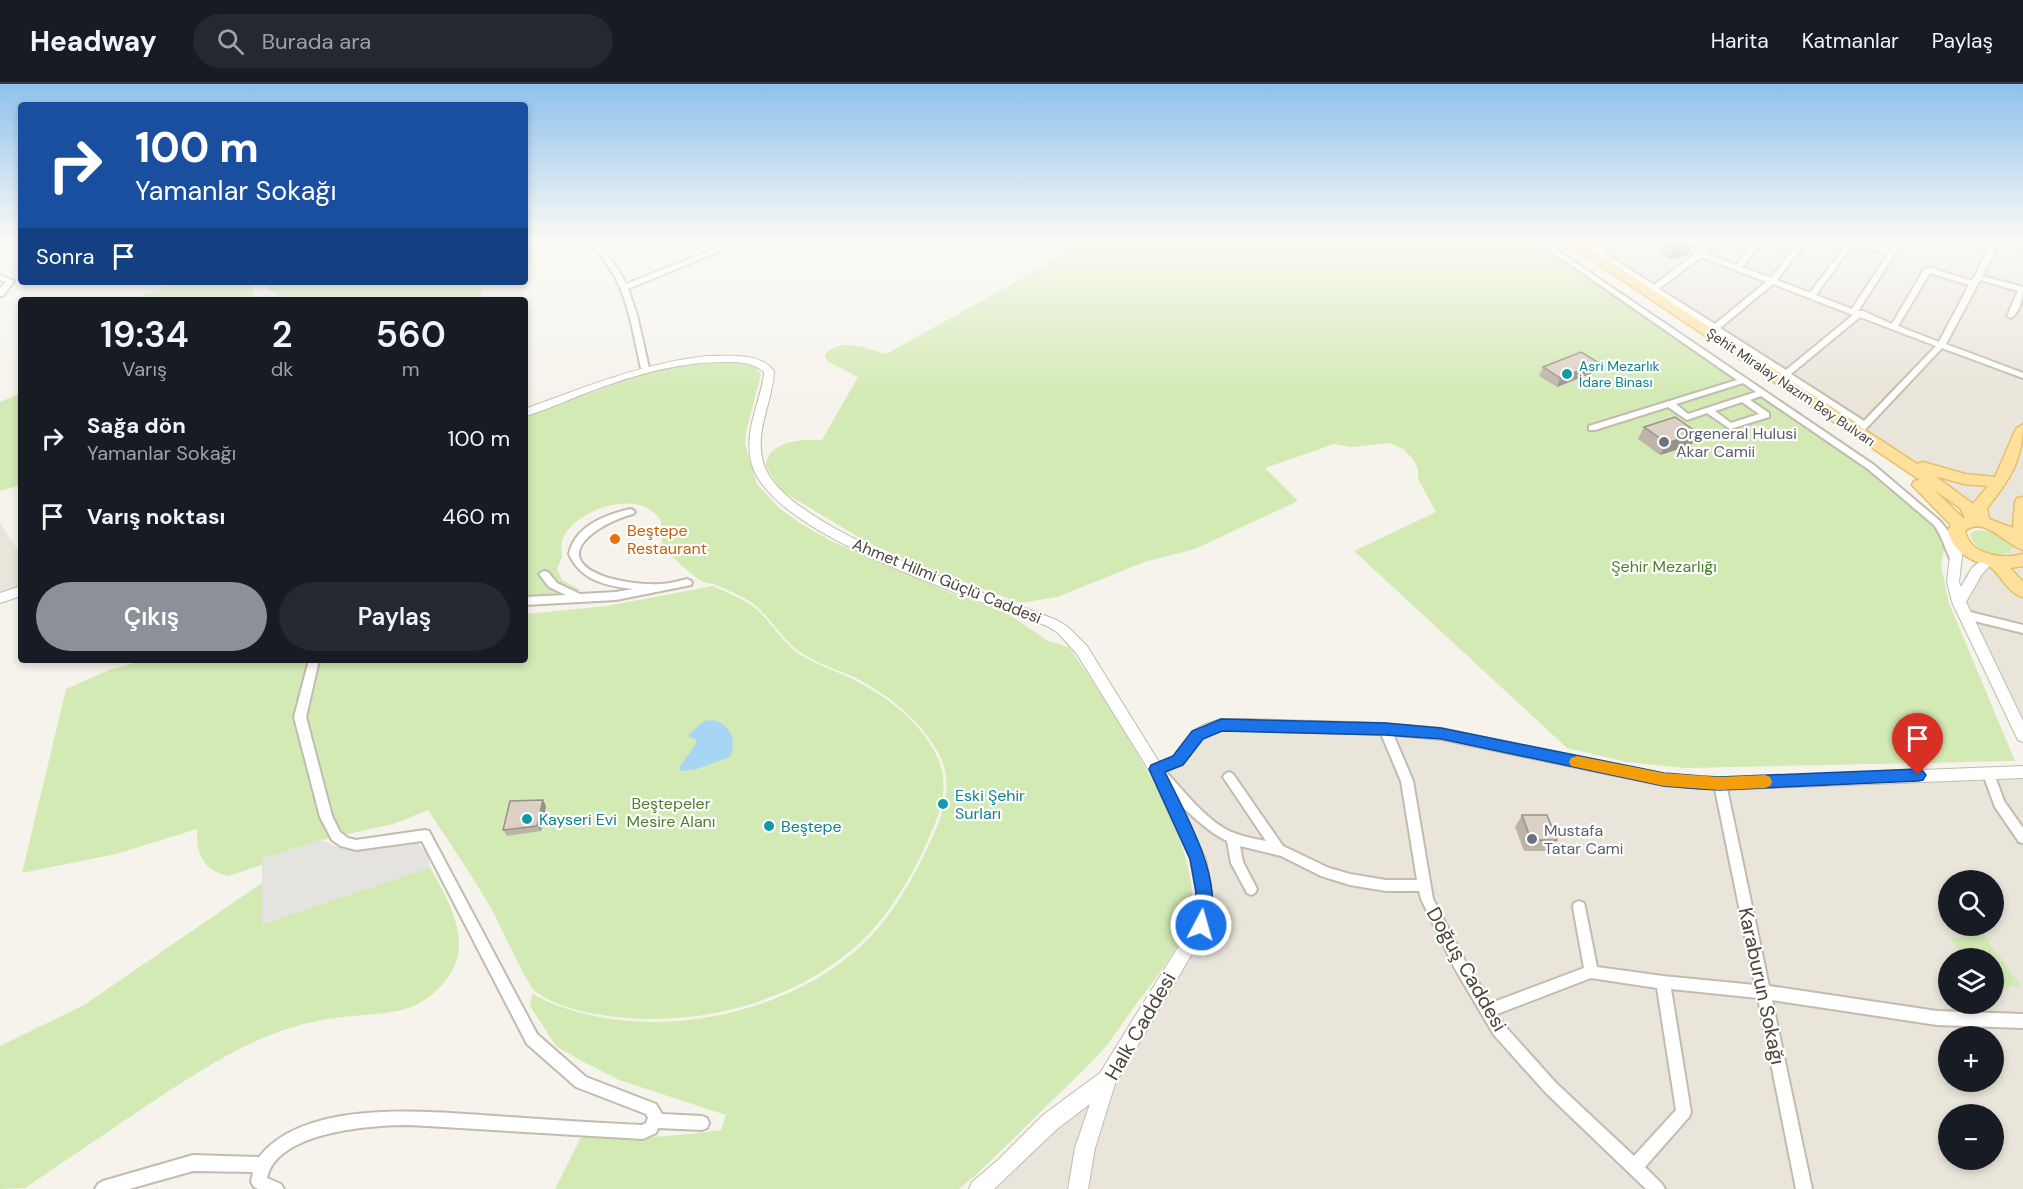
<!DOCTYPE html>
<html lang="tr">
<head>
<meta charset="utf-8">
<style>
  :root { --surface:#171b24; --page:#242831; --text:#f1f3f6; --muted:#9ea1a6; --line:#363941; --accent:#8c9099 }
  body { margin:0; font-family:"DM Sans",sans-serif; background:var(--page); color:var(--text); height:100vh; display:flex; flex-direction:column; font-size:22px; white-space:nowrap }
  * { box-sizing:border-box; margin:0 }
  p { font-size:20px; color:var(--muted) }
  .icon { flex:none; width:33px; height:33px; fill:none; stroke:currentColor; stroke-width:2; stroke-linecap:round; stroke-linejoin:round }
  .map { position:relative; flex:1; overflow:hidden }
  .side { position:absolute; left:18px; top:213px; width:510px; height:366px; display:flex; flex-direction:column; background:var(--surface); border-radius:6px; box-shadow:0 3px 9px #0003 }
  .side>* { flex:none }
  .hud { position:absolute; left:18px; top:18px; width:510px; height:183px; border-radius:6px; box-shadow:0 3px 9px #0003; background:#1a4fa0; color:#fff; overflow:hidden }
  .fabs { position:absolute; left:1938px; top:786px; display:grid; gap:12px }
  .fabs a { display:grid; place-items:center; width:66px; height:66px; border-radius:50%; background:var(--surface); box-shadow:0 3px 9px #0003; font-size:30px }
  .pin { position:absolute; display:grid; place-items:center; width:51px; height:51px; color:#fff; margin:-62px -26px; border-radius:50% 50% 50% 0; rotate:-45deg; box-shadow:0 0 6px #0007 }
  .pin .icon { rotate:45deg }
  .me { position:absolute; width:66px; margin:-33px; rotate:6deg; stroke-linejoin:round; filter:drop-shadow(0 0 4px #0008) }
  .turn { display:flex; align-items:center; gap:21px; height:126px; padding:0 18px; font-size:27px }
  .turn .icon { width:78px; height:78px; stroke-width:2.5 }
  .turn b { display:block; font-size:42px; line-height:51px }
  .then { display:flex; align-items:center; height:57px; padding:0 18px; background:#0003; gap:12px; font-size:22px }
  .eta { display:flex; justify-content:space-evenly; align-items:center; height:102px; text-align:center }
  .eta b { font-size:36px; font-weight:600; line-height:42px }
  .cta { display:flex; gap:12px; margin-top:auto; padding:12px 18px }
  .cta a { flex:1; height:69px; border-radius:36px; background:var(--accent); color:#fff; font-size:24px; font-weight:600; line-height:69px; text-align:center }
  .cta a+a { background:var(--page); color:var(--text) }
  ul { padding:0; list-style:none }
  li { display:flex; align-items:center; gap:18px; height:78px; padding:0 18px }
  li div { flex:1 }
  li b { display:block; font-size:22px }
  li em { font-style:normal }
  header { display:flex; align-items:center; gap:36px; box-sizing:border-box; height:84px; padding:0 30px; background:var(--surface); border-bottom:2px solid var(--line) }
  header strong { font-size:28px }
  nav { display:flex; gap:33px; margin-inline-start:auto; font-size:21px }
  .search { width:420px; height:54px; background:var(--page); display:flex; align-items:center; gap:15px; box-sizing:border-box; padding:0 21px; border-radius:33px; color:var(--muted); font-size:22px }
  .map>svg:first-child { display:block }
</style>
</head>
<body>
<header>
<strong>Headway</strong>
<div class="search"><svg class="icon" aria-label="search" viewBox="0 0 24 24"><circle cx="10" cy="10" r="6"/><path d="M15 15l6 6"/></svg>Burada ara</div>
<nav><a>Harita</a><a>Katmanlar</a><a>Paylaş</a></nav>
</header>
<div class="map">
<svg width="2023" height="1105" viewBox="0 0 2023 1105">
  <rect width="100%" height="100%" fill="#f6f3ec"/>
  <path fill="#eae5da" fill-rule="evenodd" d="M 1570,156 L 2023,156 L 2023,653 L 1967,532 L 1961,504 L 1965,491 L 1995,454 L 1929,394 Z
    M 0,439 L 21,471 L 21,513 L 0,520 Z
    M 1380,645 L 1664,696 L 2023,689 L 2023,1105 L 981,1105 L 1089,1008 L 1193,855 L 1203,800 L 1156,686 L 1208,646 ZM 1948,796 L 1994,796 L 1994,842 L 1948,842 ZM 1948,874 L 1994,874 L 1994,920 L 1948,920 ZM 1948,952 L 1994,952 L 1994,998 L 1948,998 ZM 1948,1030 L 1994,1030 L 1994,1076 L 1948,1076 Z"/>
  <path fill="#efe7d6" d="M 1907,156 L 1958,156 L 1986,164 L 1970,196 L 1896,174 Z"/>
  <path fill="#d3eab4" d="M 1071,156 L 1536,156 L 1618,210 L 1928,427 L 1945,461 L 1941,482 L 1949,519 L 2015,677 L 1684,684 L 1627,678 L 1567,664 L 1354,467 L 1436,428 L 1418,395 L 1418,385 L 1413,375 L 1403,365 L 1389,359 L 1352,363 L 1334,360 L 1265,384 L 1298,417 L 1195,465 L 1144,478 L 1057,513 L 1020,519 L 908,477 L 865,457 L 780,406 L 766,382 C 767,357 803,355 822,356 L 858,293 L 827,277 L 825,271 C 839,252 867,265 886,270 L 1050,179 Z
    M 176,198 L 249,198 L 256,216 L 133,216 Z
    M 266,198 L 483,198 L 481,216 L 285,216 L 268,205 Z
    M 734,278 L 754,282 L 761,290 L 746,348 L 745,360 L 757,400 L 779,424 L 803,441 L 831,457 L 951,509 L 1007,529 L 1048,557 L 1069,563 C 1106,617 1195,749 1192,814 C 1189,858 1154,895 1130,929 C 1120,942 1111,957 1100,969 C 1078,992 1054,1014 1032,1036 C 1008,1060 985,1084 959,1105 L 555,1105 L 581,1053 C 629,1055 674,1053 721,1046 L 726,1031 L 619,996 L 580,976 L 556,962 L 530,922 L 532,910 C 630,962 775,938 858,865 C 887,839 909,802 926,767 C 941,736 956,703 939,670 C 921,636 887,610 854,593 C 836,585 816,579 800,568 C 782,555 771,535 755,521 C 745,513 726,505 713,500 C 709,499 704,499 700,496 C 687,487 674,474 662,463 L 661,437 C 641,404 582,423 565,450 C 560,459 562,464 562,473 C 561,476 558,482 557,485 L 562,496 L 581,506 L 525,513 L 525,333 L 645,289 L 676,282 Z
    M 21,309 L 21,401 L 0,407 L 0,318 Z
    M 1978,446 C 1991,447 2004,451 2012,462 L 2012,466 C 1999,476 1975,466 1970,452 L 1972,448 Z
    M 713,502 C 725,508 739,513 751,521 C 769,534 780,556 799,570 C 816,581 834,586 852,595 C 886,611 925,641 939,677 C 951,708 937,736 925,763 C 908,799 885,837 855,863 C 787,923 684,946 596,930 C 577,927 552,920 536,908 C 526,900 500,840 491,824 C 472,791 449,758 428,726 L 393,740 L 321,756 L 262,775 L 262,781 L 229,792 C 203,787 196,769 197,745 L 116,770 L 22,789 L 66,605 L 109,586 L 145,576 L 525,576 L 525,530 L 607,522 Z
    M 430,783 C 449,818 475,860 446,896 C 417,933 385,928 343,933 C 322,935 301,940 281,947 C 232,964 189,994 146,1022 C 106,1049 65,1077 25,1104 L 0,1105 L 0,962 L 84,921 L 262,799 L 262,840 Z
    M 1984,851 L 2021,902 L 1994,904 L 1994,874 L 1965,874 L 1950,854 Z"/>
  <path fill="#e5e3e0" d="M 321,756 L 344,765 L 416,758 L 428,769 L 430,783 L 262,840 L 262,775 Z"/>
  <path fill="#a8d5f3" d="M 712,636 C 731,639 737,657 730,673 L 694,686 L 681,687 L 679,684 L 697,658 L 694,654 L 689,653 L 689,650 L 704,637 Z"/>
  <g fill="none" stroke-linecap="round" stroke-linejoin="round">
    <g stroke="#c2bbae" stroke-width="4">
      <path id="minor" d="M 585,156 L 592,156 C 607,169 618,183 626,200 L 737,156 L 747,156 L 628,205 L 637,231 L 649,284 L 645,286 L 641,284 C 633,249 628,209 607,180 C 601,171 592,164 585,156 Z
        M 1535,156 L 1542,156 L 1874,381 L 1940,437 L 1952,452 L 1960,476 L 1958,478 L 1952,478 C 1944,464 1944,455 1934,441 L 1868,385 L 1761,312 L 1750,316 L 1769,329 L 1769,333 L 1730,345 L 1707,329 L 1687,336 L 1668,323 L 1595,346 L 1589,346 L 1589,342 L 1737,296 ZM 1743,299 L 1756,308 L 1688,330 L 1676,320 ZM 1742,318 L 1759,330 L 1731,339 L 1715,327 Z
        M 1576,156 L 1584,156 L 1596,164 L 1605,156 L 1612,156 L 1601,167 L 1654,201 L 1695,170 L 1660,156 L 1669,156 L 1699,167 L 1708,156 L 1715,156 L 1705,169 L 1736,181 L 1756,156 L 1763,156 L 1742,183 L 1771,194 L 1800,156 L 1807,156 L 1777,196 L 1810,209 L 1848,158 L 1845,156 L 1855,156 L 1891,166 L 1898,156 L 1904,156 L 1858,227 L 1863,227 L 1892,240 L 1925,184 L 1931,184 L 1972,197 L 1989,164 L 1963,157 L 1962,156 L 1973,156 L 1991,160 L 1994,156 L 2000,156 L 1982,192 L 2023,203 C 2023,214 2020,228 2011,234 L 2007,232 L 2018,207 L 1980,196 L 1946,260 L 2023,289 L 2023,294 L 1942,264 L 1863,348 L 1857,348 L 1856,346 L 1860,341 L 1786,294 L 1783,297 L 1777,297 L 1776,295 L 1781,290 L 1597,171 L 1590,173 L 1589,171 L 1592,168 ZM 1853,160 L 1888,170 L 1852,225 L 1816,211 ZM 1701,173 L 1766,198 L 1715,240 L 1659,205 ZM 1930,189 L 1969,201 L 1939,258 L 1898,242 ZM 1773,200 L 1853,231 L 1786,286 L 1720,244 ZM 1860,233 L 1936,262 L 1864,337 L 1791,290 Z
        M 0,191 L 14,197 L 3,212 L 0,212 L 0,205 L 6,198 L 0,196 Z
        M 630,425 L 633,426 L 635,428 L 633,430 C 598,439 545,474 609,494 C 624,498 644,501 660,500 C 669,500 678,497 687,495 L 691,497 L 692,499 L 691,501 L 616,516 L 525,521 L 525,513 L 566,511 L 549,503 L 539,490 L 544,487 L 548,488 L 557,499 L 580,510 L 616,508 L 633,505 C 607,502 581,497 569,470 C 575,442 605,431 630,425 Z
        M 1966,527 L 2023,541 L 2023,549 L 1962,534 L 1961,531 Z
        M 309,576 L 319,576 L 306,633 L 332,732 L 340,748 L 348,754 L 356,756 L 425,746 L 429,747 L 537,950 L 586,993 L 656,1020 L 662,1030 L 702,1032 L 707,1034 L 709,1039 L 707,1044 L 702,1046 L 658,1044 L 656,1049 L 643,1055 L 410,1041 C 372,1041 277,1047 267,1094 L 281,1100 L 284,1105 L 258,1105 L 254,1103 L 251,1098 L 253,1088 L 193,1087 L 129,1105 L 95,1105 L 98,1100 L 103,1097 L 193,1071 L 259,1073 C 308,1011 440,1029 510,1033 C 554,1036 598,1039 642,1041 L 646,1039 L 648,1034 L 646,1030 L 576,1003 L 527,960 L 422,757 L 356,766 L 341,762 L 332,756 L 320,733 L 294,633 Z
        M 1385,641 L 1389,642 L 1391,645 L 1413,697 L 1433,815 L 1464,875 L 1491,919 L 1584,884 L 1573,823 L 1574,819 L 1579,817 L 1584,819 L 1585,823 L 1597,883 L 1663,892 L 1755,901 L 1714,700 L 1716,697 L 1720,695 L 1724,697 L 1726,700 L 1769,902 L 1937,927 L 2023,930 L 2023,944 L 1937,941 L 1772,916 L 1812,1105 L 1796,1105 L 1758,914 L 1671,905 L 1691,1028 L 1689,1033 L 1645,1083 L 1662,1100 L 1665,1105 L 1646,1105 L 1546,1009 L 1494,951 L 1454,883 L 1421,815 L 1419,807 L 1386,807 L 1350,801 L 1321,792 L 1281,772 L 1240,762 L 1243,778 L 1257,805 L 1255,809 L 1251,811 L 1247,809 L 1231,779 L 1227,757 C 1205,747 1168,711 1156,691 L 1158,688 L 1162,686 L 1166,688 C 1185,708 1204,734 1229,747 C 1241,752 1254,755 1266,757 L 1223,693 L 1225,690 L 1229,688 L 1233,690 L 1283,762 L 1329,784 L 1350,790 L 1386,796 L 1417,796 L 1401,697 L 1379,645 L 1381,642 ZM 1591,894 L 1657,904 L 1676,1026 L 1634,1072 L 1556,999 L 1504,941 L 1497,930 Z
        M 1989,685 L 1993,687 L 2004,717 L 2023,744 L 2023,759 L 2019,758 L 1995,723 L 1983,690 L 1985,687 Z"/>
    </g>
    <g stroke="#c2bbae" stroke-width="2">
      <path id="tertiary" d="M 707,272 C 730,272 759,268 774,287 C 773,319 753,347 764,381 C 785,446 993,511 1057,536 L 1068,543 L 1087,562 L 1159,678 L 1173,673 L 1193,647 L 1203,641 L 1221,635 L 1247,635 L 1385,639 L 1441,644 L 1663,690 L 1720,694 L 2023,682 L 2023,694 L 1720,706 L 1663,702 L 1441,656 L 1385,651 L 1247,647 L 1221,647 L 1213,649 L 1203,655 L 1183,681 L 1165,688 L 1206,775 L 1212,808 L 1209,841 L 1115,1000 L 1095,1064 L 1088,1105 L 1068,1105 L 1075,1064 L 1090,1020 L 1057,1045 L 994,1105 L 969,1105 L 972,1098 L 998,1076 L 1043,1031 L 1100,989 L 1193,839 L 1196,808 L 1190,775 L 1150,688 L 1077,570 L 1058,549 L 1047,542 C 980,516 774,453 752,381 C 743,349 759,322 764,291 L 764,288 C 753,278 739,278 725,278 C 674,278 628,293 581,311 C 563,318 544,327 525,332 L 525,325 C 585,303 643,279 707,272 Z
        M 1958,451 L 1964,455 L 1959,498 L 1961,503 L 1972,484 L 1985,473 L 1993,473 L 1995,476 L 1982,490 L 1966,518 L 2023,637 L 2023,658 L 2018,656 L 2016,652 L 1952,518 L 1947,498 L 1952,455 Z
        M 21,502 L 21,512 L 0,519 L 0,509 Z"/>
    </g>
    <g stroke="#e7bf69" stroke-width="3">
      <path id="primary" d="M 1563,156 L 1577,156 L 1917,380 L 1923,378 L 1965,390 L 1995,393 L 2016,345 L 2023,340 C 2023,376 2009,397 1987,424 L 1989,435 L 2013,444 L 2015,418 L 2017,414 L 2023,413 L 2023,466 C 2006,461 1984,431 1965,447 C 1970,471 2003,476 2023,470 L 2023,482 L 2010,484 L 2023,498 L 2023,513 C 2006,508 2002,491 1988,481 C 1985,479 1979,478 1975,477 C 1961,471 1951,461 1948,446 L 1951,441 L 1912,401 L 1914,397 L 1920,396 ZM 1935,392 L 1964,400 L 1988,402 L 1973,420 ZM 1934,406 L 1960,424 L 1965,434 L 1963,434 Z"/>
    </g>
    <use href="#minor" fill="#fff" fill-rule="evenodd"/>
    <use href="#tertiary" fill="#fff" fill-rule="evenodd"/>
    <use href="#primary" fill="#ffe19c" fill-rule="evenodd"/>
  </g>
  <path fill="#bcb4a9" d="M 1663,156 L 1691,161 L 1686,172 L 1668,175 L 1658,168 Z
    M 1543,283 L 1595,288 L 1557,303 L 1539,292 Z
    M 1644,343 L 1698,349 L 1691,361 L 1660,371 L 1638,355 Z
    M 543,716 L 546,722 L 541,747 L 507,752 L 503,746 Z
    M 1522,731 L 1557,756 L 1549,767 L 1524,767 L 1515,743 Z"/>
  <path fill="#999289" d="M 1691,161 L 1686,172 L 1668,175 L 1674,164 Z
    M 1599,279 L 1595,288 L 1557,303 L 1560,294 Z
    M 1698,349 L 1691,361 L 1660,371 L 1667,359 Z
    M 543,716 L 546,722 L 541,747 L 537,742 Z"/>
  <path fill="#dbd1c4" stroke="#999289" stroke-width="1.5" d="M 1663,156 L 1684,156 L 1691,161 L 1674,164 Z
    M 1581,268 L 1599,279 L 1560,294 L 1543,283 Z
    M 1675,333 L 1698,349 L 1667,359 L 1644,343 Z
    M 543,716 L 537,742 L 503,746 L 510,717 Z
    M 1522,731 L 1547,731 L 1557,756 L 1531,756 Z"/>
  <linearGradient id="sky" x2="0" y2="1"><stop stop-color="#8ec1ec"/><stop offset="0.5" stop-color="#fbfaf6"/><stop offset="1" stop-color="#fbfaf6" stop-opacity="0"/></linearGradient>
  <rect width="2023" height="311" fill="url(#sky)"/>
  <path fill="#1a73e8" stroke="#114b97" stroke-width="1.5" d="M 1221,635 L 1385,639 L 1441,644 L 1664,689 L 1701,692 L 1720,693 L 1918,685 L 1923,687 L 1926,691 L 1923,696 L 1918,697 L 1720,706 L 1701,705 L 1664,702 L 1441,655 L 1385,651 L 1222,647 L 1203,655 L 1183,681 L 1165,688 C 1185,730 1228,800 1207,847 L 1201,849 L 1195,847 L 1192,841 L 1196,808 L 1190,775 L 1149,685 L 1151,681 L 1173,672 L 1192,647 Z"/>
  <path fill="#f59e0b" d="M 1577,672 L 1664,689 L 1720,693 L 1765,691 L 1770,693 L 1772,698 L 1770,702 L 1765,704 L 1720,706 L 1664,702 L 1571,682 L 1569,678 L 1571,674 Z"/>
  <g fill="#0f9aa8" stroke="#fff" stroke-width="2">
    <circle cx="1567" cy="290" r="6"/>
    <circle cx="943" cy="720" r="6"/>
    <circle cx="527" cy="735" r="6"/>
    <circle cx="769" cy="742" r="6"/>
  </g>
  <g fill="#6b7280" stroke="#fff" stroke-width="2">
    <circle cx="1664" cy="358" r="6"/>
    <circle cx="1532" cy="755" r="6"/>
  </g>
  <circle fill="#e8710a" stroke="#fff" stroke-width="2" cx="615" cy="455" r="6"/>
  <g text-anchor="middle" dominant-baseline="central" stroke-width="4.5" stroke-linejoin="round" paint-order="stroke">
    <g font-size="14" fill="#0d838f" stroke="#fff" text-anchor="start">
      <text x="1579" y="282">Asri Mezarlık<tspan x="1579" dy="16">İdare Binası</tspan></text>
    </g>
    <g font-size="14" fill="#4b4439" stroke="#fff">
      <text transform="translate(1791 303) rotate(34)">Şehit Miralay Nazım Bey Bulvarı</text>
    </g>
    <g font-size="16" fill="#5b616d" stroke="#fff" text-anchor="start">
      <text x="1676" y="349">Orgeneral Hulusi<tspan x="1676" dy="18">Akar Camii</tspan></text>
      <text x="1544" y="746">Mustafa<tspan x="1544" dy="18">Tatar Cami</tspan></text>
    </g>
    <g font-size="16" fill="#c56008" stroke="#fff" text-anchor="start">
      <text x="627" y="446">Beştepe<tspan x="627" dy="18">Restaurant</tspan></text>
    </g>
    <g font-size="16" fill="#4b7f29" stroke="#fff">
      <text x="1664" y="482">Şehir Mezarlığı</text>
      <text x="671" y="719">Beştepeler<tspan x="671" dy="18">Mesire Alanı</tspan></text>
    </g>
    <g font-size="16" fill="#4b4439" stroke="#fff">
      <text transform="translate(947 497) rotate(22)">Ahmet Hilmi Güçlü Caddesi</text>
    </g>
    <g font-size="16" fill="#0d838f" stroke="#fff" text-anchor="start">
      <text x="955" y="711">Eski Şehir<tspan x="955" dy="18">Surları</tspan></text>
      <text x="539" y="735">Kayseri Evi</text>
      <text x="781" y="742">Beştepe</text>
    </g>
    <g font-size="20" fill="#4b4439" stroke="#fff">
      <text transform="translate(1467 885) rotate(60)">Doğuş Caddesi</text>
      <text transform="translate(1762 902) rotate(78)">Karaburun Sokağı</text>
      <text transform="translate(1140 942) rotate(-60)">Halk Caddesi</text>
    </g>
  </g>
</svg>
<div class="fabs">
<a><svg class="icon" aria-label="search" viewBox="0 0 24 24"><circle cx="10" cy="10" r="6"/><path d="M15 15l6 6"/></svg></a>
<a><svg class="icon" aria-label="layers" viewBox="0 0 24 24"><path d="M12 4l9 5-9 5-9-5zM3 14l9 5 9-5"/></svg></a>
<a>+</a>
<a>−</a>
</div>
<div class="pin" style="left:1918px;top:691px;background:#d93025"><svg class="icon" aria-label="arrive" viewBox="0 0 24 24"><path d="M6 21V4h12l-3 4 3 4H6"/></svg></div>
<svg class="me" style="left:1201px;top:841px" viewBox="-20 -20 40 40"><circle r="17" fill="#1a73e8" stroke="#fff" stroke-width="3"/><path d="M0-11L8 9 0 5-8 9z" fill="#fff"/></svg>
<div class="hud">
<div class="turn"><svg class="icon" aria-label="right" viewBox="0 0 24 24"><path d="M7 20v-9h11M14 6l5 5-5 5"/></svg><div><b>100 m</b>Yamanlar Sokağı</div></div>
<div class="then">Sonra<svg class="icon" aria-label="arrive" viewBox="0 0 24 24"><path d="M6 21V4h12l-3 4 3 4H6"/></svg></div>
</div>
<section class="side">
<div class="eta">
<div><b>19:34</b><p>Varış</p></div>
<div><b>2</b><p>dk</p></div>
<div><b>560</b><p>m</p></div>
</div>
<ul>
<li><svg class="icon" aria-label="right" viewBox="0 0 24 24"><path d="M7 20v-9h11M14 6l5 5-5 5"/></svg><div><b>Sağa dön</b><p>Yamanlar Sokağı</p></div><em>100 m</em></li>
<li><svg class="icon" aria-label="arrive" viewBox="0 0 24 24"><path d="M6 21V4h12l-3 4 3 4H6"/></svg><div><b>Varış noktası</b></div><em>460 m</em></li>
</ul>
<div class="cta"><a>Çıkış</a><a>Paylaş</a></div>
</section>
</div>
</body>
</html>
